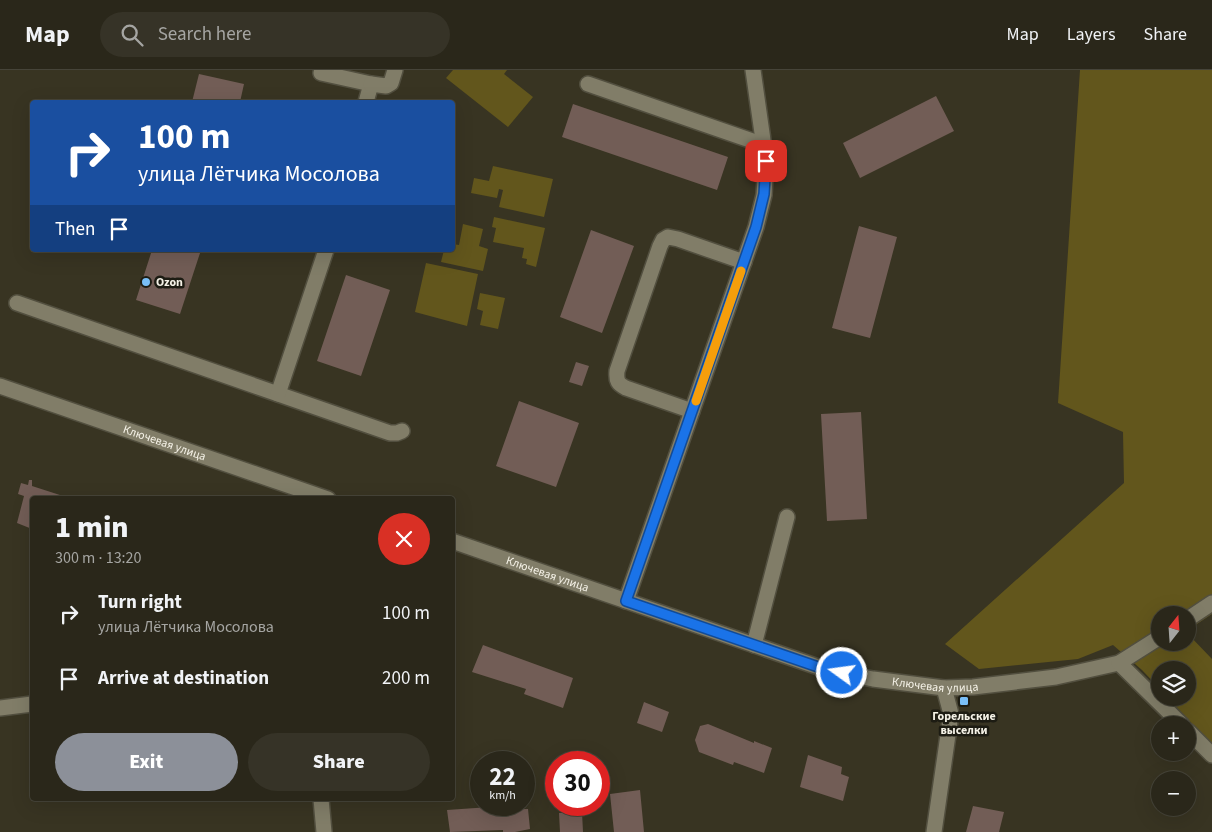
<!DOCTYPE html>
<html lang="en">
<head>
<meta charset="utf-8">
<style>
  :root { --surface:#2a271a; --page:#363327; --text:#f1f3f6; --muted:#a5a5a2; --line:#464439; --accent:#8c9099 }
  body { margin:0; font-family:"Source Sans 3",sans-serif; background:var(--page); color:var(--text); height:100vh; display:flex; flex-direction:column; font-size:19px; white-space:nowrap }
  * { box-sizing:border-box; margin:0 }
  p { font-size:16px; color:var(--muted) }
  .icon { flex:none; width:28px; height:28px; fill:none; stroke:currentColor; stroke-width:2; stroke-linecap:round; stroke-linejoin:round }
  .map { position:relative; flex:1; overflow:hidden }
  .details { position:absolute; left:30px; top:426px; width:425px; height:305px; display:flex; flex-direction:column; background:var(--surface); border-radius:5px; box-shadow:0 5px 20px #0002,0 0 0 1px var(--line) }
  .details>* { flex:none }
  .hud { position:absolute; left:30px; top:30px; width:425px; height:152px; border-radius:5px; box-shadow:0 5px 20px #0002,0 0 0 1px var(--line); background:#1a4fa0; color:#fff; overflow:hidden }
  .needle { width:32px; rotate:17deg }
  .tools { position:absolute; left:1151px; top:536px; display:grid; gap:10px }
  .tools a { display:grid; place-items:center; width:45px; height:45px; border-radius:50%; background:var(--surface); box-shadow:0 5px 20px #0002,0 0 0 1px var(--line); font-size:25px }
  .speed { position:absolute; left:470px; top:681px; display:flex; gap:10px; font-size:25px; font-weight:700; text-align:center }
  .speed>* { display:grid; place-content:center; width:65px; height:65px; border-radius:50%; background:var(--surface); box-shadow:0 5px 20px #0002,0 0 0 1px var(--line); line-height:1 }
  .speed small { font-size:12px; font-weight:400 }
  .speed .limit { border:8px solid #d22; background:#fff; color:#111 }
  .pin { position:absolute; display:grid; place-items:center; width:42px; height:42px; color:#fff; margin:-21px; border-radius:10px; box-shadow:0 2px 8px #0006 }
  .me { position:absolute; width:55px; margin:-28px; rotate:284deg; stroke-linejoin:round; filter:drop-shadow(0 0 4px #0008) }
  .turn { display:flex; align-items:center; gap:18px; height:105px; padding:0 25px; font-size:22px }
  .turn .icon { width:65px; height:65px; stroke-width:2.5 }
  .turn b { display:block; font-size:35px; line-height:42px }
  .then { display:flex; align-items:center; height:48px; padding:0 25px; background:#0003; gap:10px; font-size:19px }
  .round { display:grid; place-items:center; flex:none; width:52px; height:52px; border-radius:26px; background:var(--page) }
  .summary { display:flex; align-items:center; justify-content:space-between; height:85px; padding:0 25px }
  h1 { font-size:30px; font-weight:800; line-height:38px }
  .action { display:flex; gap:10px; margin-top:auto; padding:10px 25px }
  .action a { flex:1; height:58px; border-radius:30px; background:var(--accent); color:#fff; font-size:20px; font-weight:800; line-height:58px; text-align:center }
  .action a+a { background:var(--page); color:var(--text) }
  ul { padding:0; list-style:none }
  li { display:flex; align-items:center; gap:15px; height:65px; padding:0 25px }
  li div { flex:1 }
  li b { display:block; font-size:19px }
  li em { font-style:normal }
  header { display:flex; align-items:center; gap:30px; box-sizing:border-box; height:70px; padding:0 25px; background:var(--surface); border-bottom:1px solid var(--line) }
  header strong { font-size:24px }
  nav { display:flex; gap:28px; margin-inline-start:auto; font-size:18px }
  .search { width:350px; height:45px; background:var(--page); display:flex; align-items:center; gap:12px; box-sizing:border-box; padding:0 18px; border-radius:28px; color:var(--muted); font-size:19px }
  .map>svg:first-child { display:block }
</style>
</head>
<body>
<header>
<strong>Map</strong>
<div class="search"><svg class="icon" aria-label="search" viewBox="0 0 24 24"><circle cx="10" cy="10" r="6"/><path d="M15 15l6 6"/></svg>Search here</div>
<nav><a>Map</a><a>Layers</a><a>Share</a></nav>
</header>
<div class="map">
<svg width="1212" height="762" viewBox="0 0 1212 762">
  <rect width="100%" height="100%" fill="#383422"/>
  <path fill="#62561c" d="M 453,0 L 507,0 L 504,4 L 533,27 L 508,57 L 446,8 Z
    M 1080,0 L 1212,0 L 1212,544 L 1188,560 L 1188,545 L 1160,545 L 1160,572 L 1188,572 L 1188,564 L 1212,589 L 1212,675 L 1168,628 L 1188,628 L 1188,600 L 1160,600 L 1160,619 L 1142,600 L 1113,575 L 1078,589 L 979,599 L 945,574 L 1124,413 L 1123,362 L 1058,333 Z
    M 493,96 L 553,109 L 544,147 L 499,137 L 503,120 L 499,119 L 497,128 L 471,123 L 474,108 L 489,111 Z
    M 494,147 L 545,158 L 536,197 L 526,194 L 527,189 L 522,188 L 524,178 L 493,172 L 496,158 L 492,157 Z
    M 463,154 L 483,159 L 479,176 L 488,179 L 483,201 L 441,192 L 444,180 L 452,180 L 453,174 L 459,175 Z
    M 426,193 L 478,204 L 467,256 L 415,242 Z
    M 480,223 L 505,228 L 498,259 L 480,255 L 483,241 L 477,239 Z"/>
  <path fill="#725d56" d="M 199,4 L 244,14 L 240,32 L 192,32 Z
    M 936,26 L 954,61 L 860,108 L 843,73 Z
    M 573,34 L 728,87 L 717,120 L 562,67 Z
    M 859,156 L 897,167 L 870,268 L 832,258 Z
    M 591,160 L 634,176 L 602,263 L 560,247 Z
    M 152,180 L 201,180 L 180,244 L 136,230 Z
    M 346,205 L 390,220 L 361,306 L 317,291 Z
    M 576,292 L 589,296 L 582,316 L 569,312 Z
    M 519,331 L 579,353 L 556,417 L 496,396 Z
    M 861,342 L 867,449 L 827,451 L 821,344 Z
    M 29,410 L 32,410 L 32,416 L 63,426 L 63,429 L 32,429 L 32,459 L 17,453 L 24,426 L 18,424 L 21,413 L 28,415 Z
    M 483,575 L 573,608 L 563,638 L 524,624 L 526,619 L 472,602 Z
    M 644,632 L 669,642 L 662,662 L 637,653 Z
    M 708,654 L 754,673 L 754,671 L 772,678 L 764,703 L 734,692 L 733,695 L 699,682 L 695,670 L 700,656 Z
    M 808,685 L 842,697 L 841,704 L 849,707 L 843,731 L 800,717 Z
    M 640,720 L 644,762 L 614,762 L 610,724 Z
    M 973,736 L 1004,742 L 999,762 L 966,762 Z
    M 490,737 L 490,740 L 528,739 L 530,759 L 515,762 L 503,762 L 503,760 L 450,762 L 447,740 Z
    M 582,742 L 583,762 L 560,762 L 559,743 Z"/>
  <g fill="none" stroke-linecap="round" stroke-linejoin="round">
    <g stroke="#524f3f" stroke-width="18">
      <g id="minor">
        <path d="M 321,3 L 371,14 L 366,32"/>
        <path d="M 371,14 L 386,16 L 391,13 L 395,0"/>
        <path d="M 588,14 L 764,75"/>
        <path d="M 17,233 L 390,363 L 397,363 L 402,361"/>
        <path id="s1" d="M 0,316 L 328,429"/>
        <path d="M 278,324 L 326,180"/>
        <path d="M 692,341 L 626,318 C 618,314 616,311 617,301 L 660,176 L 663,170 L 668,167 L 678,169 L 744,192"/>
        <path id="s2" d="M 452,471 L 827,600 L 873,609 L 944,618 L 973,617 L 1056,607 L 1119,593 L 1160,567"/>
        <path d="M 626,531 L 756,157 L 764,125 L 766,91 L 753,0"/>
        <path d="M 1188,549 L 1212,533"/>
        <path d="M 754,575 L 787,447"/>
        <path d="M 1119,593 L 1182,655"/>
        <path d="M 0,638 L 32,634"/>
        <path d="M 1188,661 L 1212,685"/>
        <path d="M 321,729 L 324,762"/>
        <path d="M 934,762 L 951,644 L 944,618"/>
      </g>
    </g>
    <use href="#minor" stroke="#817d68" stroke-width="15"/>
  </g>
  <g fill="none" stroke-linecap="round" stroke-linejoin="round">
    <g stroke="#114b97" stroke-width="12">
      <path id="route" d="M 766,91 L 764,124 L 756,157 L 626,531 L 827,600 L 842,603"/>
    </g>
    <use href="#route" stroke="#1a73e8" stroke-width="9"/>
    <path stroke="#f59e0b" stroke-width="9" d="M 696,331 L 741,201"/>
  </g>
  <g fill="#79bff8" stroke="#1d1c13" stroke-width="2">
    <circle cx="146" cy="212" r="5"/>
    <rect x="959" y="626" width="10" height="10" rx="2.5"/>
  </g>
  <g text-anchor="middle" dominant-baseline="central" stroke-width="5" stroke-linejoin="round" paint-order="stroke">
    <g font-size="12" font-weight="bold" fill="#f5f2e7" stroke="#1d1c13" text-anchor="start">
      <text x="156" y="212">Ozon</text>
      <text x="964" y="646" text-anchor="middle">Горельские<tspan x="964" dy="14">выселки</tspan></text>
    </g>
    <g font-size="12" fill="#f5f2e7" stroke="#1d1c13">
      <text stroke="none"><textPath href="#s1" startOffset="174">Ключевая улица</textPath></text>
      <text stroke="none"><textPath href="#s2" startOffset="101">Ключевая улица</textPath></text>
      <text stroke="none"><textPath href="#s2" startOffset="506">Ключевая улица</textPath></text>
    </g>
  </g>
</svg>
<div class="tools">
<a><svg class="needle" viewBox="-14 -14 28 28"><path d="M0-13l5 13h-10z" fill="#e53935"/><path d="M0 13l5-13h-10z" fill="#a5a5a2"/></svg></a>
<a><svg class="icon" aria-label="layers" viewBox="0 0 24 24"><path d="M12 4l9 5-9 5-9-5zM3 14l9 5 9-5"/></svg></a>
<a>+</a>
<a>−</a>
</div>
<div class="speed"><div>22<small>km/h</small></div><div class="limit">30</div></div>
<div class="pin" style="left:766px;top:91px;background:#d93025"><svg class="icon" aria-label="arrive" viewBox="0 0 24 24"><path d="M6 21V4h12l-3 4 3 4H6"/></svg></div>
<svg class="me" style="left:842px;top:603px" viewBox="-20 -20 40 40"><circle r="17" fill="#1a73e8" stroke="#fff" stroke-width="3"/><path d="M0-11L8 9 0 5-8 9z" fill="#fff"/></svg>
<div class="hud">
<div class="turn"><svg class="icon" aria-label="right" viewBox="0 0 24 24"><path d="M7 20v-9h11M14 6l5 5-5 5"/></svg><div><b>100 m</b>улица Лётчика Мосолова</div></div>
<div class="then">Then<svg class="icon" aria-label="arrive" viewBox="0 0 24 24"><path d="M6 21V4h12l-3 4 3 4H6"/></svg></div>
</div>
<section class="details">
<div class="summary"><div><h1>1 min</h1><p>300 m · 13:20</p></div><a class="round" style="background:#d93025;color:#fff"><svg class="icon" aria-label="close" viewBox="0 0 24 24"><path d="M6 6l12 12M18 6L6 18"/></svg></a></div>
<ul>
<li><svg class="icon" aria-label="right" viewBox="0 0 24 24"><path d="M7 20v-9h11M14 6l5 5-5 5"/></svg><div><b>Turn right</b><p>улица Лётчика Мосолова</p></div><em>100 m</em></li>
<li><svg class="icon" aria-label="arrive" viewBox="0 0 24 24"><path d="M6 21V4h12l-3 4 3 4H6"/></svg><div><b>Arrive at destination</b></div><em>200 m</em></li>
</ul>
<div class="action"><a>Exit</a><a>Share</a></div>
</section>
</div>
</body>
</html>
